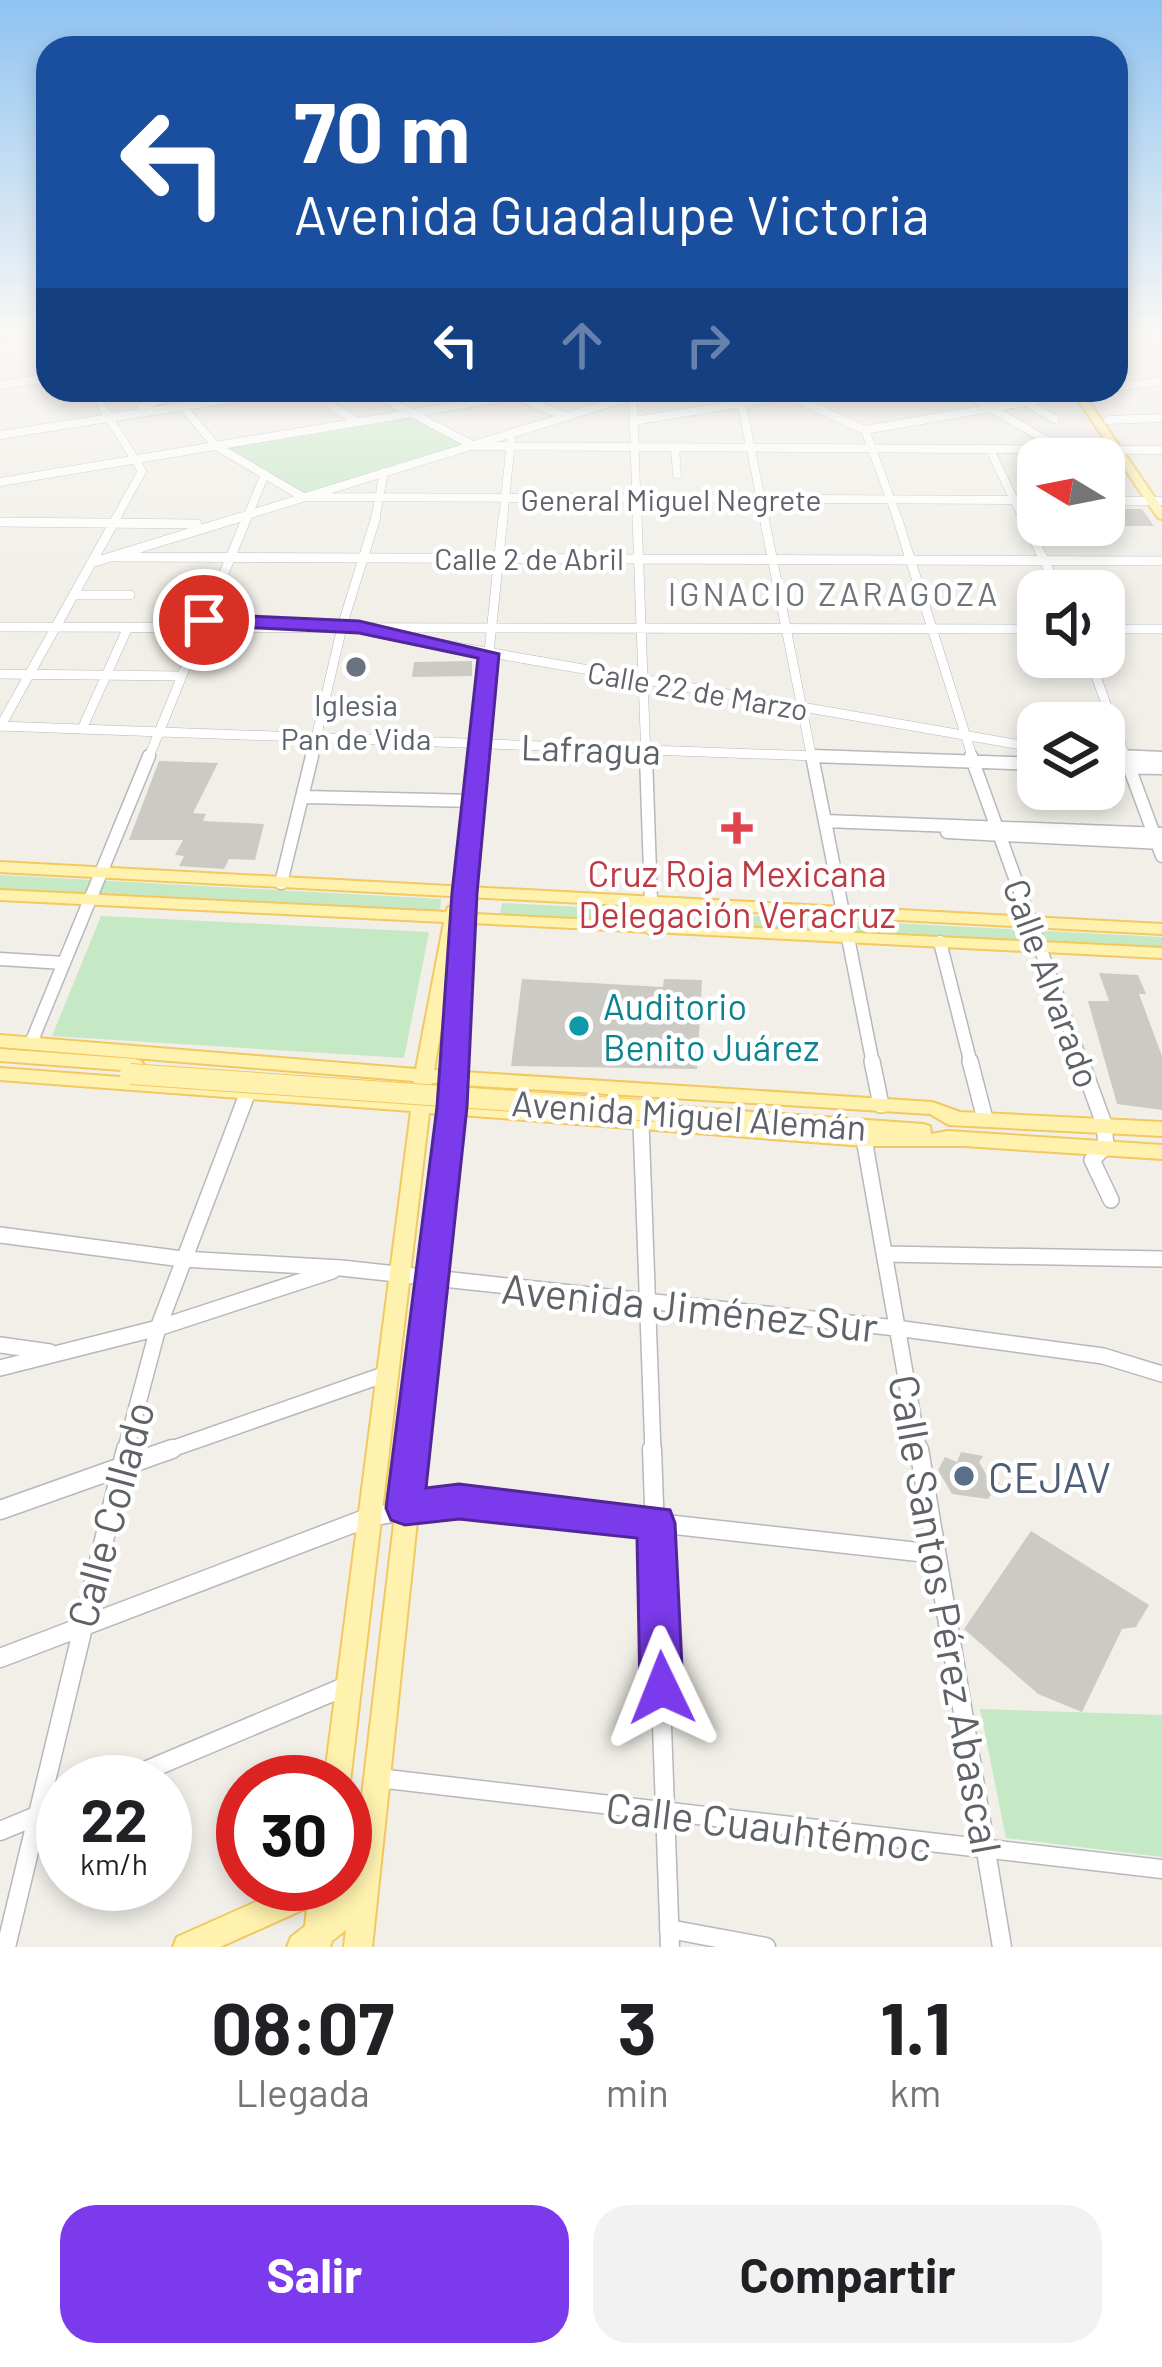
<!DOCTYPE html>
<html lang="es">
<head>
<meta charset="utf-8">
<style>
  :root { --surface:#fff; --page:#f2f2f2; --text:#202124; --muted:#757577; --accent:#7c3aed }
  body { margin:0; font-family:Barlow,sans-serif; background:var(--page); color:var(--text); height:100vh; display:flex; flex-direction:column; font-size:45px; white-space:nowrap }
  * { box-sizing:border-box; margin:0 }
  p { font-size:39px; color:var(--muted) }
  .icon { flex:none; width:66px; height:66px; fill:none; stroke:currentColor; stroke-width:2; stroke-linecap:round; stroke-linejoin:round }
  .map { position:relative; height:1947px; overflow:hidden }
  .panel { display:flex; flex-direction:column; background:var(--surface); flex:1 }
  .panel>* { flex:none }
  .top-card { position:absolute; left:36px; top:36px; width:1092px; height:366px; border-radius:36px; box-shadow:0 6px 18px #0003; background:#1a4fa0; color:#fff; overflow:hidden }
  .needle { width:78px; rotate:280deg }
  .tools { position:absolute; left:1017px; top:438px; display:grid; gap:24px }
  .tools a { display:grid; place-items:center; width:108px; height:108px; border-radius:24px; background:var(--surface); box-shadow:0 6px 18px #0003; font-size:60px }
  .speed { position:absolute; left:36px; top:1755px; display:flex; gap:24px; font-size:60px; font-weight:700; text-align:center }
  .speed>* { display:grid; place-content:center; width:156px; height:156px; border-radius:50%; background:var(--surface); box-shadow:0 6px 18px #0003; line-height:1 }
  .speed small { font-size:30px; font-weight:400 }
  .speed .limit { border:18px solid #d22; background:#fff; color:#111 }
  .pin { position:absolute; display:grid; place-items:center; width:102px; height:102px; color:#fff; margin:-51px; border:6px solid #fff; border-radius:50%; box-shadow:0 3px 12px #0007 }
  .me { position:absolute; width:132px; margin:-66px; rotate:358deg; stroke-linejoin:round; filter:drop-shadow(0 0 9px #0008) }
  .turn { display:flex; align-items:center; gap:42px; height:252px; padding:0 60px; font-size:54px }
  .turn .icon { width:156px; height:156px; stroke-width:2.5 }
  .turn b { display:block; font-size:84px; line-height:102px }
  .lanes { display:flex; align-items:center; height:114px; padding:0 60px; background:#0003; justify-content:center; gap:60px; direction:ltr }
  .lanes .off { opacity:.35 }
  .eta { display:flex; justify-content:space-evenly; align-items:center; height:204px; text-align:center }
  .eta b { font-size:72px; font-weight:700; line-height:84px }
  .cta { display:flex; gap:24px; margin-top:auto; padding:24px 60px }
  .cta a { flex:1; height:138px; border-radius:36px; background:var(--accent); color:#fff; font-size:48px; font-weight:700; line-height:138px; text-align:center }
  .cta a+a { background:var(--page); color:var(--text) }
  .map>svg:first-child { display:block }
</style>
</head>
<body>
<div class="map">
<svg width="1162" height="1947" viewBox="0 0 1162 1947">
  <rect width="100%" height="100%" fill="#f1efe8"/>
  <path fill="#c5e8c5" d="M 407,414 L 466,445 L 307,495 L 224,448 Z
    M 0,875 L 441,899 L 440,911 L 0,891 Z
    M 502,903 L 1162,937 L 1162,949 L 500,915 Z
    M 101,916 L 429,932 L 404,1058 L 52,1036 Z
    M 980,1709 L 1162,1715 L 1162,1857 L 1006,1838 Z"/>
  <path fill="#cccac5" d="M 1104,509 L 1142,509 L 1154,526 L 1104,526 Z
    M 472,661 L 472,676 L 412,677 L 414,662 Z
    M 159,761 L 218,763 L 193,813 L 206,814 L 203,821 L 264,824 L 255,860 L 229,859 L 224,869 L 179,866 L 184,856 L 175,855 L 183,840 L 129,840 Z
    M 1099,973 L 1138,975 L 1146,994 L 1139,994 L 1162,1056 L 1162,1110 L 1117,1104 L 1088,1001 L 1109,1001 Z
    M 522,979 L 663,987 L 664,979 L 702,980 L 697,1069 L 511,1066 Z
    M 961,1452 L 983,1456 L 979,1462 L 990,1481 L 1000,1483 L 988,1499 L 952,1494 L 938,1470 L 945,1457 L 957,1462 Z
    M 1031,1531 L 1149,1605 L 1136,1627 L 1122,1629 L 1082,1712 L 1038,1694 L 964,1629 Z"/>
  <g fill="none" stroke-linecap="round" stroke-linejoin="round">
    <g stroke="#b5b8bc" stroke-width="9">
      <path id="minor-far4" d="M 1116,335 L 1127,333
        M 0,348 L 48,341
        M 0,385 L 48,378
        M 1116,387 L 1162,381
        M 92,390 L 142,471 L 115,520
        M 368,390 L 474,446 L 1162,450
        M 776,390 L 865,430 L 898,520
        M 960,390 L 1061,449
        M 516,396 L 564,416
        M 633,396 L 637,520
        M 1025,402 L 1055,419
        M 330,405 L 356,421
        M 742,405 L 765,520
        M 141,407 L 187,390
        M 183,407 L 216,446 L 303,497 L 1038,500
        M 1108,420 L 1162,418
        M 634,421 L 821,390
        M 865,430 L 1094,390
        M 0,435 L 288,390
        M 675,448 L 677,474
        M 990,450 L 1024,520
        M 0,482 L 550,390
        M 1104,501 L 1162,501
        M 231,520 L 652,390
        M 246,520 L 265,474
        M 375,520 L 384,472
        M 503,520 L 511,440"/>
    </g>
    <g stroke="#b5b8bc" stroke-width="10">
      <path id="minor-far3" d="M 637,517 L 646,759
        M 764,517 L 812,759
        M 897,517 L 973,759
        M 1023,517 L 1059,591
        M 0,522 L 197,524
        M 112,557 L 1162,561
        M 91,563 L 241,517
        M 74,595 L 130,595
        M 0,627 L 1038,629
        M 1104,629 L 1162,629
        M 371,632 L 1038,748
        M 1089,657 L 1126,759
        M 0,674 L 182,676
        M 0,726 L 895,759
        M 0,727 L 117,517
        M 82,729 L 128,627
        M 1104,755 L 1162,758
        M 148,759 L 247,517
        M 311,759 L 343,623 L 376,517
        M 478,759 L 503,517"/>
    </g>
    <g stroke="#b5b8bc" stroke-width="15">
      <path id="minor-far2" d="M 646,756 L 652,929
        M 812,756 L 873,1064
        M 813,756 L 1038,764
        M 971,756 L 1082,1064
        M 1119,756 L 1162,758
        M 1125,756 L 1162,856
        M 1104,767 L 1162,768
        M 306,797 L 474,801
        M 825,821 L 1162,834
        M 947,832 L 1162,843
        M 281,883 L 312,756
        M 464,893 L 478,756
        M 940,942 L 971,1064
        M 0,959 L 64,963
        M 31,1043 L 149,756"/>
    </g>
    <g stroke="#b5b8bc" stroke-width="18">
      <path id="minor-far1" d="M 872,1061 L 881,1105
        M 970,1061 L 985,1119
        M 1081,1061 L 1104,1124 L 1106,1146 L 1092,1160 L 1111,1200
        M 641,1123 L 653,1452
        M 864,1139 L 919,1452
        M 0,1235 L 182,1259 L 341,1268 L 896,1328 L 1103,1356 L 1162,1374
        M 885,1254 L 1162,1259
        M 0,1345 L 50,1352
        M 0,1368 L 158,1328 L 332,1271
        M 125,1452 L 158,1328 L 248,1092
        M 163,1452 L 386,1374"/>
    </g>
    <g stroke="#b5b8bc" stroke-width="21">
      <path id="minor" d="M 652,1449 L 670,1947
        M 919,1449 L 1002,1947
        M 0,1510 L 172,1449
        M 0,1658 L 370,1517 L 459,1501 L 936,1554
        M 378,1778 L 1162,1869
        M 119,1782 L 349,1685
        M 0,1831 L 63,1805
        M 669,1929 L 766,1947
        M 6,1947 L 126,1449"/>
    </g>
    <g stroke="#f2c960" stroke-width="4">
      <path id="major" d="M 1071,390 L 1081,390 L 1162,508 L 1162,519 L 1158,518 Z
        M 0,862 L 1162,924 L 1162,934 L 0,872 Z
        M 0,890 L 446,912 L 448,907 L 472,907 L 474,914 L 1162,948 L 1162,958 L 473,923 L 463,1072 L 932,1102 L 960,1112 L 1162,1122 L 1162,1136 L 949,1125 L 930,1114 L 463,1085 L 461,1102 L 652,1116 L 646,1111 L 649,1106 L 655,1105 L 923,1124 L 930,1126 L 931,1134 L 948,1131 L 1162,1145 L 1162,1159 L 964,1146 L 864,1146 L 460,1115 L 372,1947 L 344,1947 L 346,1930 L 332,1941 L 330,1947 L 287,1947 L 291,1937 L 305,1926 L 307,1908 L 220,1947 L 173,1947 L 177,1937 L 296,1884 L 345,1884 L 345,1879 L 352,1881 L 442,1114 L 429,1113 L 350,1782 L 345,1792 L 345,1782 L 324,1782 L 411,1111 L 0,1080 L 0,1068 L 412,1099 L 414,1081 L 0,1047 L 0,1035 L 416,1069 L 444,922 L 0,900 ZM 455,948 L 446,1071 L 434,1070 ZM 432,1083 L 445,1083 L 443,1101 L 430,1100 Z
        M 0,1049 L 135,1059 L 141,1061 L 144,1065 L 141,1069 L 135,1071 L 0,1061 Z"/>
    </g>
    <use href="#minor-far4" stroke="#fff" stroke-width="8"/>
    <use href="#minor-far3" stroke="#fff" stroke-width="9"/>
    <use href="#minor-far2" stroke="#fff" stroke-width="12"/>
    <use href="#minor-far1" stroke="#fff" stroke-width="15"/>
    <use href="#minor" stroke="#fff" stroke-width="18"/>
    <use href="#major" fill="#fff2af" fill-rule="evenodd"/>
    <g stroke="#f2c960" stroke-width="22" stroke-linecap="butt">
      <path id="major-bridge" d="M 130,1074 L 655,1111"/>
    </g>
    <use href="#major-bridge" stroke="#fff2af" stroke-width="20"/>
  </g>
  <linearGradient id="sky" x2="0" y2="1"><stop stop-color="#8fc3f1"/><stop offset="0.55" stop-color="#f9f8f5"/><stop offset="1" stop-color="#f9f8f5" stop-opacity="0"/></linearGradient>
  <rect width="1162" height="604" fill="url(#sky)"/>
  <path fill="#7c3aed" stroke="#51269a" stroke-width="3" d="M 204,614 L 359,621 L 499,654 L 477,893 L 467,1107 L 426,1488 L 459,1484 L 670,1510 L 675,1523 L 683,1688 L 676,1703 L 662,1709 L 647,1703 L 640,1688 L 637,1538 L 459,1519 L 405,1525 L 391,1520 L 386,1508 L 437,1107 L 452,893 L 478,658 L 359,633 L 197,625 L 194,620 Z"/>
  <circle fill="#6b7280" stroke="#fff" stroke-width="4.5" cx="356" cy="667" r="12"/>
  <path fill="#e0444e" stroke="#fff" stroke-width="4.5" d="M731 810h12v12h12v12h-12v12h-12v-12h-12v-12h12z"/>
  <circle fill="#0f9aa8" stroke="#fff" stroke-width="4.5" cx="579" cy="1026" r="12"/>
  <circle fill="#5c6f8a" stroke="#fff" stroke-width="4.5" cx="964" cy="1476" r="12"/>
  <g text-anchor="middle" dominant-baseline="central" stroke-width="9" stroke-linejoin="round" paint-order="stroke">
    <g font-size="30" fill="#5f6368" stroke="#fff">
      <text x="671" y="499">General Miguel Negrete</text>
      <text x="529" y="558">Calle 2 de Abril</text>
      <text transform="translate(698 690) rotate(10)">Calle 22 de Marzo</text>
    </g>
    <g font-size="30" fill="#5b616d" stroke="#fff">
      <text x="356" y="704">Iglesia<tspan x="356" dy="34">Pan de Vida</tspan></text>
    </g>
    <g font-size="33" letter-spacing="3" fill="#70757a" stroke="#fff">
      <text x="834" y="593">IGNACIO ZARAGOZA</text>
    </g>
    <g font-size="36" fill="#5f6368" stroke="#fff">
      <text transform="translate(591 748) rotate(2)">Lafragua</text>
      <text transform="translate(1053 983) rotate(70)">Calle Alvarado</text>
      <text transform="translate(689 1114) rotate(4)">Avenida Miguel Alemán</text>
    </g>
    <g font-size="36" fill="#be3a42" stroke="#fff">
      <text x="737" y="872">Cruz Roja Mexicana<tspan x="737" dy="41">Delegación Veracruz</tspan></text>
    </g>
    <g font-size="36" fill="#0d838f" stroke="#fff" text-anchor="start">
      <text x="603" y="1005">Auditorio<tspan x="603" dy="41">Benito Juárez</tspan></text>
    </g>
    <g font-size="42" fill="#5f6368" stroke="#fff">
      <text transform="translate(690 1306) rotate(6)">Avenida Jiménez Sur</text>
      <text transform="translate(109 1514) rotate(-75)">Calle Collado</text>
      <text transform="translate(947 1614) rotate(80)">Calle Santos Pérez Abascal</text>
      <text transform="translate(769 1825) rotate(7)">Calle Cuauhtémoc</text>
    </g>
    <g font-size="42" fill="#4e5e75" stroke="#fff" text-anchor="start">
      <text x="988" y="1476">CEJAV</text>
    </g>
  </g>
</svg>
<div class="tools">
<a><svg class="needle" viewBox="-14 -14 28 28"><path d="M0-13l5 13h-10z" fill="#e53935"/><path d="M0 13l5-13h-10z" fill="#757577"/></svg></a>
<a><svg class="icon" aria-label="sound" viewBox="0 0 24 24"><path d="M4 9h4l5-4v14l-5-4H4zM17 9q2 3 0 6"/></svg></a>
<a><svg class="icon" aria-label="layers" viewBox="0 0 24 24"><path d="M12 4l9 5-9 5-9-5zM3 14l9 5 9-5"/></svg></a>
</div>
<div class="speed"><div>22<small>km/h</small></div><div class="limit">30</div></div>
<div class="pin" style="left:204px;top:620px;background:#d93025"><svg class="icon" aria-label="arrive" viewBox="0 0 24 24"><path d="M6 21V4h12l-3 4 3 4H6"/></svg></div>
<svg class="me" style="left:662px;top:1688px" viewBox="-20 -20 40 40"><path d="M0-17L14 15 0 8-14 15z" fill="#7c3aed" stroke="#fff" stroke-width="4"/></svg>
<div class="top-card">
<div class="turn"><svg class="icon" aria-label="left" viewBox="0 0 24 24"><path d="M17 20v-9H6M10 6l-5 5 5 5"/></svg><div><b>70 m</b>Avenida Guadalupe Victoria</div></div>
<div class="lanes"><svg class="icon" aria-label="left" viewBox="0 0 24 24"><path d="M17 20v-9H6M10 6l-5 5 5 5"/></svg><svg class="icon off" aria-label="ahead" viewBox="0 0 24 24"><path d="M12 20V5M6 11l6-6 6 6"/></svg><svg class="icon off" aria-label="right" viewBox="0 0 24 24"><path d="M7 20v-9h11M14 6l5 5-5 5"/></svg></div>
</div>
</div>
<section class="panel">
<div class="eta">
<div><b>08:07</b><p>Llegada</p></div>
<div><b>3</b><p>min</p></div>
<div><b>1.1</b><p>km</p></div>
</div>
<div class="cta"><a>Salir</a><a>Compartir</a></div>
</section>
</body>
</html>
